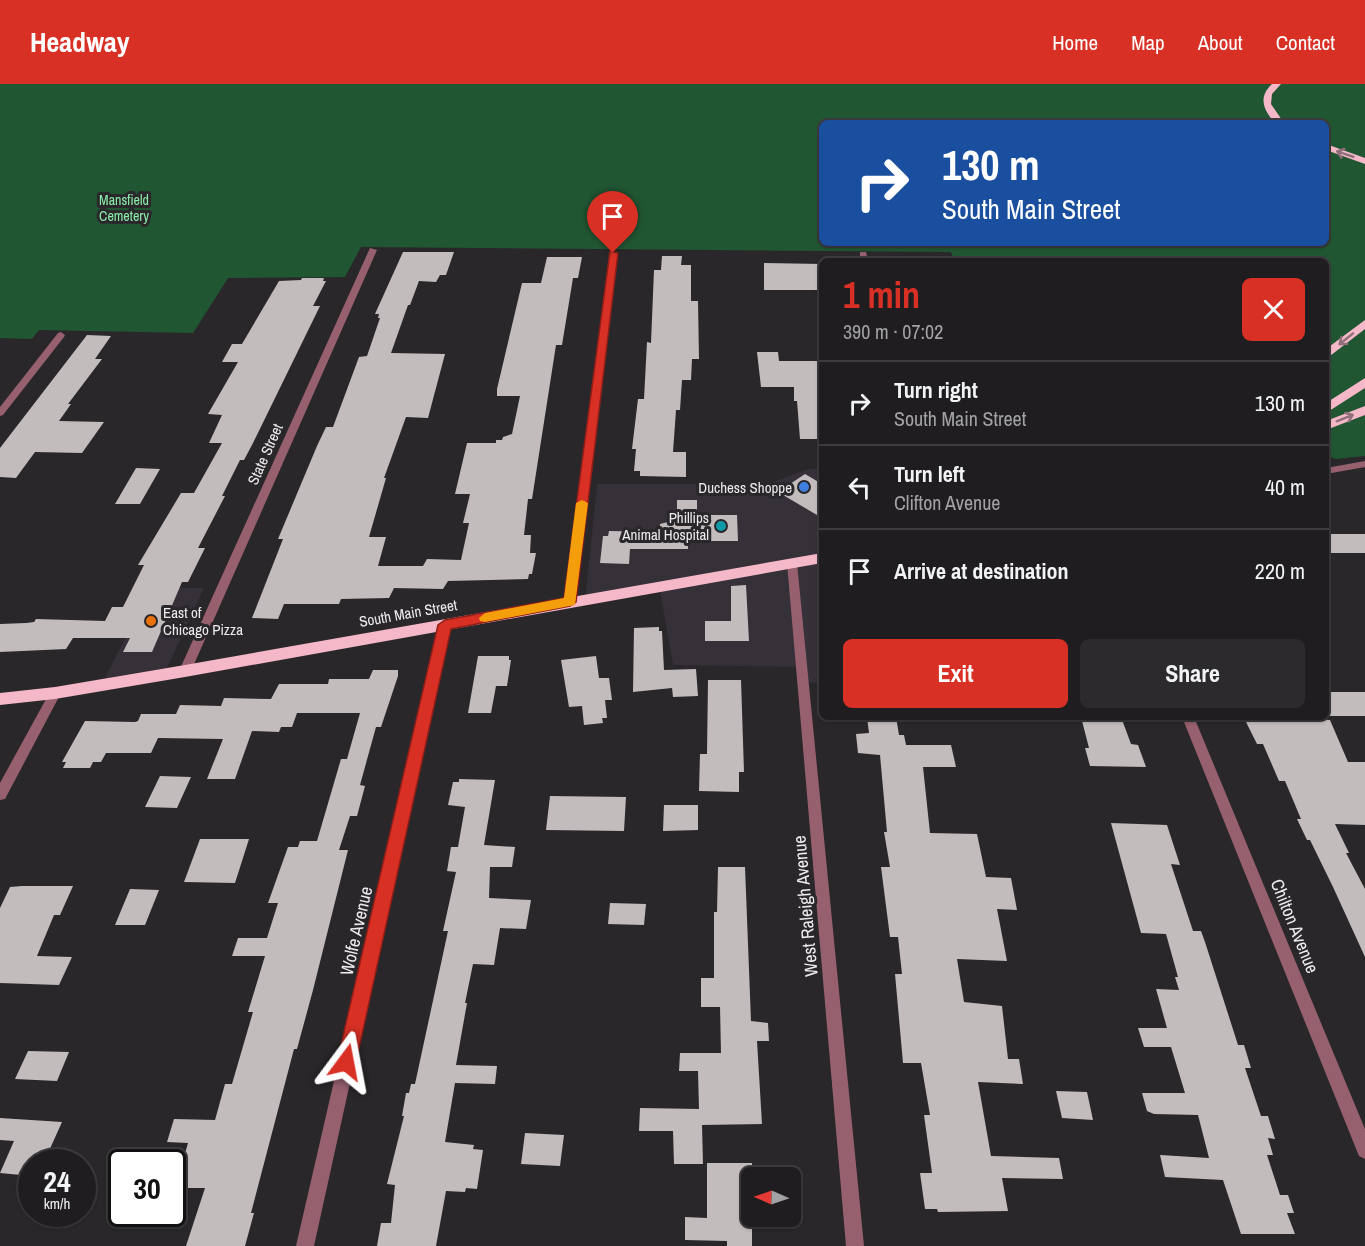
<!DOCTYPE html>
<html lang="en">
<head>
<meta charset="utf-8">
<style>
  :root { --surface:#201d20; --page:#2d2a2d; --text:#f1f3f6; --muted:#a2a2a5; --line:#3d3b3e; --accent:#d93025 }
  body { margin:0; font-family:"Archivo Narrow",sans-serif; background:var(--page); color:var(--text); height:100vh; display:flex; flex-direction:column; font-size:22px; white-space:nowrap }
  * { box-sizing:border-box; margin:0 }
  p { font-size:20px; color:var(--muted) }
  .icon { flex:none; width:33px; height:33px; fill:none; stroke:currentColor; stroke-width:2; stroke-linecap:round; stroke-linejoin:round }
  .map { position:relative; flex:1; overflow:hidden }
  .details { position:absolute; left:819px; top:174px; width:510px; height:462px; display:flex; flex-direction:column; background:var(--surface); border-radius:9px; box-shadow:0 2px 4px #0004,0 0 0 2px var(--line) }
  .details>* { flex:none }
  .banner { position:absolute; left:819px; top:36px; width:510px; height:126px; border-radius:9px; box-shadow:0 2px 4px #0004,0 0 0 2px var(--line); background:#1a4fa0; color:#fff; overflow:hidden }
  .needle { width:39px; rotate:272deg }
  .buttons { position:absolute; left:741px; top:1083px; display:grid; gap:12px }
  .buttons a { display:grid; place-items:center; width:60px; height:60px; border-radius:9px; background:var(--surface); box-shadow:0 2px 4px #0004,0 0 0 2px var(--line); font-size:30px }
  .speed { position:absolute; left:18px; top:1065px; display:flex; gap:12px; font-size:30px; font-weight:700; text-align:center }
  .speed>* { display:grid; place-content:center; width:78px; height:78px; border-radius:50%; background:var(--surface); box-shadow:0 2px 4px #0004,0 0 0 2px var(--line); line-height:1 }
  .speed small { font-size:15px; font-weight:400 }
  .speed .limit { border:3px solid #111; border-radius:9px; background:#fff; color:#111 }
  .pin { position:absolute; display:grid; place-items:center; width:51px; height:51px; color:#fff; margin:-62px -26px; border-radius:50% 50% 50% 0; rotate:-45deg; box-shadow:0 0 6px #0007 }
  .pin .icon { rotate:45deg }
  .me { position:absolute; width:66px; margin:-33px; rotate:13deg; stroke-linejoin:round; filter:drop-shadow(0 0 4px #0008) }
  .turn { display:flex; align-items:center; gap:21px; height:126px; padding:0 24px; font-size:27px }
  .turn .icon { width:78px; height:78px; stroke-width:2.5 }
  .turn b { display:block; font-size:42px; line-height:51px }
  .round { display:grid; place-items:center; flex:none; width:63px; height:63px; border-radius:9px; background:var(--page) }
  .head { display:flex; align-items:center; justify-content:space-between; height:102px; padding:0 24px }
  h1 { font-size:36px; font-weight:700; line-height:45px; color:var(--accent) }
  .primary-button { display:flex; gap:12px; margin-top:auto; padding:12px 24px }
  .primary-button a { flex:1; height:69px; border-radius:9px; background:var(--accent); color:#fff; font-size:24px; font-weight:700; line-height:69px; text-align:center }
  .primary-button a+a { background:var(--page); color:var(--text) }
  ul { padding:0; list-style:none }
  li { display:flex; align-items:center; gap:18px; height:84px; padding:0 24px; border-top:2px solid var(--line) }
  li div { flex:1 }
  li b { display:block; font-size:22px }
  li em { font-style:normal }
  header { display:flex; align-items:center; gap:36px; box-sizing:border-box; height:84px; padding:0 30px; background:var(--accent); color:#fff }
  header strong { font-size:28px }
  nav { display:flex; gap:33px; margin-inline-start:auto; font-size:21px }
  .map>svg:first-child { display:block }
</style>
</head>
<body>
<header>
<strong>Headway</strong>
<nav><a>Home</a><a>Map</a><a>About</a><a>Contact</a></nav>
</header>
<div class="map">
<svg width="1365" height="1162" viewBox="0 0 1365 1162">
  <rect width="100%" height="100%" fill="#2a272b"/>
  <path fill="#363039" d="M 809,385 L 822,385 L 822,599 L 807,598 L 805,583 L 673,581 L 660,506 L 585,519 L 597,400 L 767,400 Z
    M 151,504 L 204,504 L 167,584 L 105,594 Z"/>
  <path fill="#215633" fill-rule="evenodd" d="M 0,0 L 1365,0 L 1365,372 L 1336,375 L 1326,372 L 1326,177 L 954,177 L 951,168 L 361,163 L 345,193 L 228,194 L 193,249 L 39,246 L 32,255 L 0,254 ZM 822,39 L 1326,39 L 1326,159 L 822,159 Z"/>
  <path fill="#c3bcbc" d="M 403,168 L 454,168 L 446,191 L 440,191 L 436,198 L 419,197 L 410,221 L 408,221 L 391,269 L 445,270 L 428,334 L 406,333 L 384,394 L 386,394 L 369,453 L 386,453 L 378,482 L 423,482 L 427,475 L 461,476 L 469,439 L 463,439 L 470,410 L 455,410 L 467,359 L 496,359 L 496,356 L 502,356 L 503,353 L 512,350 L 520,312 L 497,312 L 497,305 L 522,199 L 541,199 L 547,173 L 582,173 L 578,194 L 573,194 L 562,261 L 556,261 L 532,415 L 528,415 L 524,451 L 531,451 L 530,469 L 536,469 L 532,490 L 529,490 L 528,495 L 448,497 L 443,505 L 394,504 L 389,514 L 341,515 L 339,520 L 284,520 L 278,535 L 252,534 L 283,455 L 278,455 L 317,362 L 326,343 L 333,343 L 359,273 L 367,272 L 380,234 L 378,234 L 379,230 L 375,230 Z
    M 662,172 L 682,172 L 681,181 L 691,181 L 691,217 L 698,217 L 699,275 L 692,275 L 691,296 L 682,296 L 680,326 L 676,326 L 673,368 L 686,368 L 686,393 L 640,392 L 640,387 L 634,387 L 636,365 L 632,365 L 638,315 L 644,315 L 647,258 L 651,259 L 654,186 L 661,186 Z
    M 764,179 L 822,180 L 822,206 L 764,206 Z
    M 302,194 L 324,194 L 323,197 L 326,197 L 313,222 L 320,222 L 253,359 L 244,376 L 240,376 L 222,412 L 225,412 L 198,464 L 205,464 L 188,498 L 182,498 L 152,568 L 123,568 L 130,554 L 73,554 L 66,565 L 0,568 L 0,540 L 26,539 L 34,538 L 36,535 L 105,537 L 112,523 L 123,523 L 144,481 L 138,481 L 181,409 L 194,409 L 222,359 L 209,359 L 222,331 L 208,330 L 238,278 L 222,278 L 232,260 L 242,260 L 279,197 L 301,196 Z
    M 87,251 L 111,252 L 95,275 L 102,275 L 68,320 L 71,320 L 59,337 L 104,338 L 82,369 L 35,368 L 16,394 L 0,393 L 0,364 Z
    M 757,268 L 778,268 L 779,277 L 822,277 L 822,355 L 800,355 L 797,317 L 794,317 L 794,303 L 761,303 Z
    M 136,384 L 160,385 L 140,420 L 115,420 Z
    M 805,390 L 822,400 L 822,434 L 778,408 Z
    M 677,416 L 697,416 L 697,431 L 737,431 L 738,457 L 688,457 L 688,465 L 630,465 L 629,480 L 600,479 L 603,452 L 608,452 L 609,447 L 660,448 L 660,440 L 668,438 L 668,436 L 677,435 Z
    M 1326,450 L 1365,450 L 1365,469 L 1326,469 Z
    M 746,501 L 749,557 L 705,557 L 705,537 L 731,537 L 731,502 Z
    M 659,543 L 659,547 L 662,547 L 664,586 L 696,585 L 698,612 L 673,613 L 672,604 L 633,608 L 634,544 Z
    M 478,572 L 509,572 L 509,576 L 511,576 L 507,602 L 496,602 L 491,629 L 468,629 Z
    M 596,572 L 599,594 L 609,594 L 612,616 L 605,616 L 607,634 L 602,634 L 603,639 L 584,641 L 582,622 L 569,623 L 561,576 Z
    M 373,586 L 398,586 L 398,592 L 381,643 L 376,643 L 360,701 L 365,702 L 357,732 L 350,732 L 339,766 L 348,766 L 313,906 L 297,965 L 294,965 L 251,1129 L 254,1129 L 245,1162 L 186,1162 L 205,1104 L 175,1104 L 188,1059 L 167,1058 L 174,1035 L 215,1036 L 225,1000 L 232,1000 L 253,928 L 248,928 L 265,872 L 232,872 L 238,854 L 267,854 L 278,819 L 268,819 L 288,763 L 298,763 L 300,757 L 317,757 L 341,675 L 347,675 L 360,629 L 297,629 L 292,643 L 281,643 L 279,648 L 252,647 L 235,695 L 207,695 L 223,655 L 158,654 L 151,669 L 106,669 L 101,678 L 93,678 L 90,684 L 63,684 L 66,678 L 62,678 L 85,637 L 135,638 L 138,637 L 141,630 L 176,630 L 180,621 L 221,622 L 224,614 L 271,615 L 279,600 L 328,600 L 329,595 L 369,595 Z
    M 708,596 L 741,596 L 744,688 L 739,688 L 739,708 L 699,707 L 700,670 L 707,670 Z
    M 1326,608 L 1365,608 L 1365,632 L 1326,632 Z
    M 867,633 L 896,633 L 899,651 L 904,651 L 906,661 L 951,661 L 956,683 L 923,683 L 930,749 L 977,750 L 986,793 L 1011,794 L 1017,826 L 997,825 L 1007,877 L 957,875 L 964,918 L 1002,922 L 1008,975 L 1019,975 L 1023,1000 L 978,998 L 991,1072 L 1059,1074 L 1063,1095 L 1002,1094 L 1008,1127 L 938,1128 L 937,1125 L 925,1125 L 920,1089 L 932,1089 L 924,1031 L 930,1031 L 921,979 L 903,979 L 895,890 L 902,890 L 898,853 L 890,853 L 881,783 L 890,783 L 884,748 L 887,748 L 880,671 L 858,669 L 856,650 L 869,649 Z
    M 1081,633 L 1121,633 L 1131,660 L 1138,661 L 1146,683 L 1090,682 L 1085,664 L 1089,664 Z
    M 1304,635 L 1330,636 L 1348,678 L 1365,678 L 1365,741 L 1335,740 L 1349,769 L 1346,769 L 1365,805 L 1365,873 L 1333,803 L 1310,756 L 1307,756 L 1297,735 L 1301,735 L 1285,697 L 1279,697 L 1263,660 L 1257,660 L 1246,638 L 1305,637 Z
    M 160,692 L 191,693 L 177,724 L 145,723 Z
    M 459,695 L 495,696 L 484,761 L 515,763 L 512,783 L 490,783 L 489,814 L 531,816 L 526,845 L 500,844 L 494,881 L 473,880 L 465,919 L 467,919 L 456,981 L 497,982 L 495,1000 L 455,999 L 445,1058 L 474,1061 L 473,1065 L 483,1066 L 477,1105 L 466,1104 L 465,1108 L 446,1107 L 436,1162 L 377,1162 L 381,1139 L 391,1139 L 395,1101 L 387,1100 L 404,1032 L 402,1032 L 406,1009 L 409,1009 L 411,1000 L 415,1000 L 448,847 L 443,847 L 456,788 L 447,787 L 451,763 L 458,763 L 465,723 L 448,721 L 453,698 L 459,698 Z
    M 550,712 L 626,713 L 624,747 L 546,746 Z
    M 664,721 L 698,721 L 698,746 L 663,747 Z
    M 1111,739 L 1167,741 L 1180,781 L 1171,780 L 1193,847 L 1201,847 L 1205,858 L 1238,961 L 1244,961 L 1251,984 L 1245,984 L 1261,1032 L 1268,1032 L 1275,1055 L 1268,1054 L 1273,1071 L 1267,1071 L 1280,1111 L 1288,1111 L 1294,1129 L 1287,1129 L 1295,1150 L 1241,1150 L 1223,1096 L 1165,1093 L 1160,1071 L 1209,1074 L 1198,1031 L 1154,1030 L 1147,1027 L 1142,1009 L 1185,1009 L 1171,963 L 1144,963 L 1138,944 L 1167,944 L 1156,905 L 1179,906 L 1175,893 L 1178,893 L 1166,850 L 1141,849 Z
    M 200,755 L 249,755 L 235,799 L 184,798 Z
    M 718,783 L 745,783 L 751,937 L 768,939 L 769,957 L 757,957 L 762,1040 L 702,1041 L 703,1080 L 674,1080 L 673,1047 L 639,1047 L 640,1024 L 699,1025 L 698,987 L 679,987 L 680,969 L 721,969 L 720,923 L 701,923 L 701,894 L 714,894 L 714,828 L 717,828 Z
    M 22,802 L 73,802 L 60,831 L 54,831 L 37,872 L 72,873 L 59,901 L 0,899 L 0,824 L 10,803 Z
    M 130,805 L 159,806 L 145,841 L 115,841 Z
    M 610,819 L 646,820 L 644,841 L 608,840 Z
    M 28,967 L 69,968 L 57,997 L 15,995 Z
    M 1056,1007 L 1087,1008 L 1093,1036 L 1062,1034 Z
    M 0,1034 L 62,1038 L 44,1078 L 32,1078 L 32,1092 L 0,1089 L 14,1057 L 0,1056 Z
    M 525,1049 L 564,1051 L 560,1082 L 521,1080 Z
    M 707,1079 L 752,1079 L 752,1162 L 727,1162 L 727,1157 L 685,1156 L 685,1133 L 707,1134 Z"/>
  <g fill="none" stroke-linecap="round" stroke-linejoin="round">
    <path fill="#97606f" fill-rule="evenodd" d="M 370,164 L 377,166 L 191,587 L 189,590 L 181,590 L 179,587 Z
      M 610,167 L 617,169 L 576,518 L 570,522 L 564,518 Z
      M 860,168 L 866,168 L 868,177 L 860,177 Z
      M 61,248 L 65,251 L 64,253 L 3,331 L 0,332 L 0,323 L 58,249 Z
      M 1365,377 L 1365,383 L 1326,390 L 1326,384 Z
      M 792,475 L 797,479 L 864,1162 L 846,1162 L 787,479 Z
      M 445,537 L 451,541 L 314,1162 L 296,1162 L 439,541 Z
      M 55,604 L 59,606 L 61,609 L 5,715 L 0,716 L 0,699 L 51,606 Z
      M 1182,633 L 1194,633 L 1365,1045 L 1365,1075 L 1359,1072 Z"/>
    <path fill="#f4b8c8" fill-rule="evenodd" d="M 1272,0 L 1281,0 L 1272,10 L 1271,20 L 1284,39 L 1275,39 C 1263,26 1258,13 1272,0 Z
      M 1326,60 L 1365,74 L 1365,80 L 1326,66 Z
      M 1365,236 L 1365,245 L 1326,275 L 1326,265 Z
      M 1365,294 L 1365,304 L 1326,329 L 1326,319 Z
      M 1365,322 L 1365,331 L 1326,346 L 1326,337 Z
      M 822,469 L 822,479 L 185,593 L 55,615 L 0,621 L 0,609 L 55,603 L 185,581 Z"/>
  </g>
  <defs><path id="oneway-shaft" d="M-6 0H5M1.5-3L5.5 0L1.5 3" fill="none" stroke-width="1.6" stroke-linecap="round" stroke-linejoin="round" transform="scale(1.5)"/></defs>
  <g stroke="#8f707a">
    <use href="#oneway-shaft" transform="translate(1345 70) rotate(-161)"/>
    <use href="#oneway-shaft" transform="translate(1346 255) rotate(141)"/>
    <use href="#oneway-shaft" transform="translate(1345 334) rotate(-22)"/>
  </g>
  <path fill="#d93025" stroke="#8d1f18" stroke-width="1.5" d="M 610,167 L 618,169 L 576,518 L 570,522 L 451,545 L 356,978 L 353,984 L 346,987 L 340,984 L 337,978 L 438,541 L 445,536 L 564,514 Z"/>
  <path fill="#f59e0b" d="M 582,416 L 588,419 L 575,521 L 485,538 L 480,537 L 479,534 L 485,529 L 564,514 L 576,419 Z"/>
  <circle fill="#3f7fe0" stroke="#2a272b" stroke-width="2" cx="804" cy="403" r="6"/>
  <circle fill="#0f9aa8" stroke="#2a272b" stroke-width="2" cx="721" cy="442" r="6"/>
  <circle fill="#e8710a" stroke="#2a272b" stroke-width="2" cx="151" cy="537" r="6"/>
  <g text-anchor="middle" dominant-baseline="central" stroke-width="6" stroke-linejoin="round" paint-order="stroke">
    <g font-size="14" fill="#8aeda9" stroke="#2a272b">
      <text x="124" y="116">Mansfield<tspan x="124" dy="16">Cemetery</tspan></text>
    </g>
    <g font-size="15" fill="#edebee" stroke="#2a272b">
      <text transform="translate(265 370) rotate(-66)">State Street</text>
      <text transform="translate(408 529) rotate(-10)">South Main Street</text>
    </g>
    <g font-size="15" fill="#edebee" stroke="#2a272b" text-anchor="end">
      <text x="792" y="403">Duchess Shoppe</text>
      <text x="709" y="433">Phillips<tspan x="709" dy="17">Animal Hospital</tspan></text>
      <text x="163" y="528" text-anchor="start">East of<tspan x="163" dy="17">Chicago Pizza</tspan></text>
    </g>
    <g font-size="18" fill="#edebee" stroke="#2a272b">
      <text transform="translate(805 822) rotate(-95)">West Raleigh Avenue</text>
      <text transform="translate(1295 842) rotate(68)">Chilton Avenue</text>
      <text transform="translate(356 847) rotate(-77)">Wolfe Avenue</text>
    </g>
  </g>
</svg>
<div class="buttons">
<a><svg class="needle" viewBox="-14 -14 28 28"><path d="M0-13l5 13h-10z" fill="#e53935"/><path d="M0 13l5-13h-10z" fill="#a2a2a5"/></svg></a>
</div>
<div class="speed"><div>24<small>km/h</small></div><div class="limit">30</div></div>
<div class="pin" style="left:613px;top:169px;background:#d93025"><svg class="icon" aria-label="arrive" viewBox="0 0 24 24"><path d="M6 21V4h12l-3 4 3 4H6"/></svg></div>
<svg class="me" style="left:346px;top:978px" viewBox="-20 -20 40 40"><path d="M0-17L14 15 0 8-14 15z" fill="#d93025" stroke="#fff" stroke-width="4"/></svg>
<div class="banner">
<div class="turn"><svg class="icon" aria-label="right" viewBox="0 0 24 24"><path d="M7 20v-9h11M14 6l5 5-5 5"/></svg><div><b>130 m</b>South Main Street</div></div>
</div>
<section class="details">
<div class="head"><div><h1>1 min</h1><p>390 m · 07:02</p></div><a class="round" style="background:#d93025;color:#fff"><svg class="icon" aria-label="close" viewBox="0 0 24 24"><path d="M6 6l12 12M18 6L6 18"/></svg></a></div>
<ul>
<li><svg class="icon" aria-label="right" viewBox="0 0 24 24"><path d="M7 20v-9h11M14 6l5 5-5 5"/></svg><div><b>Turn right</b><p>South Main Street</p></div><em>130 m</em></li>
<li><svg class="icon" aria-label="left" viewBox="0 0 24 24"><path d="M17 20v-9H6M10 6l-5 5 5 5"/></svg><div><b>Turn left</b><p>Clifton Avenue</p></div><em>40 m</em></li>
<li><svg class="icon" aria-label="arrive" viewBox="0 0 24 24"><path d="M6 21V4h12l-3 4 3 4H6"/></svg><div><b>Arrive at destination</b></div><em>220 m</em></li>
</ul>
<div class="primary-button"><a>Exit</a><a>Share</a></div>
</section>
</div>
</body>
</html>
